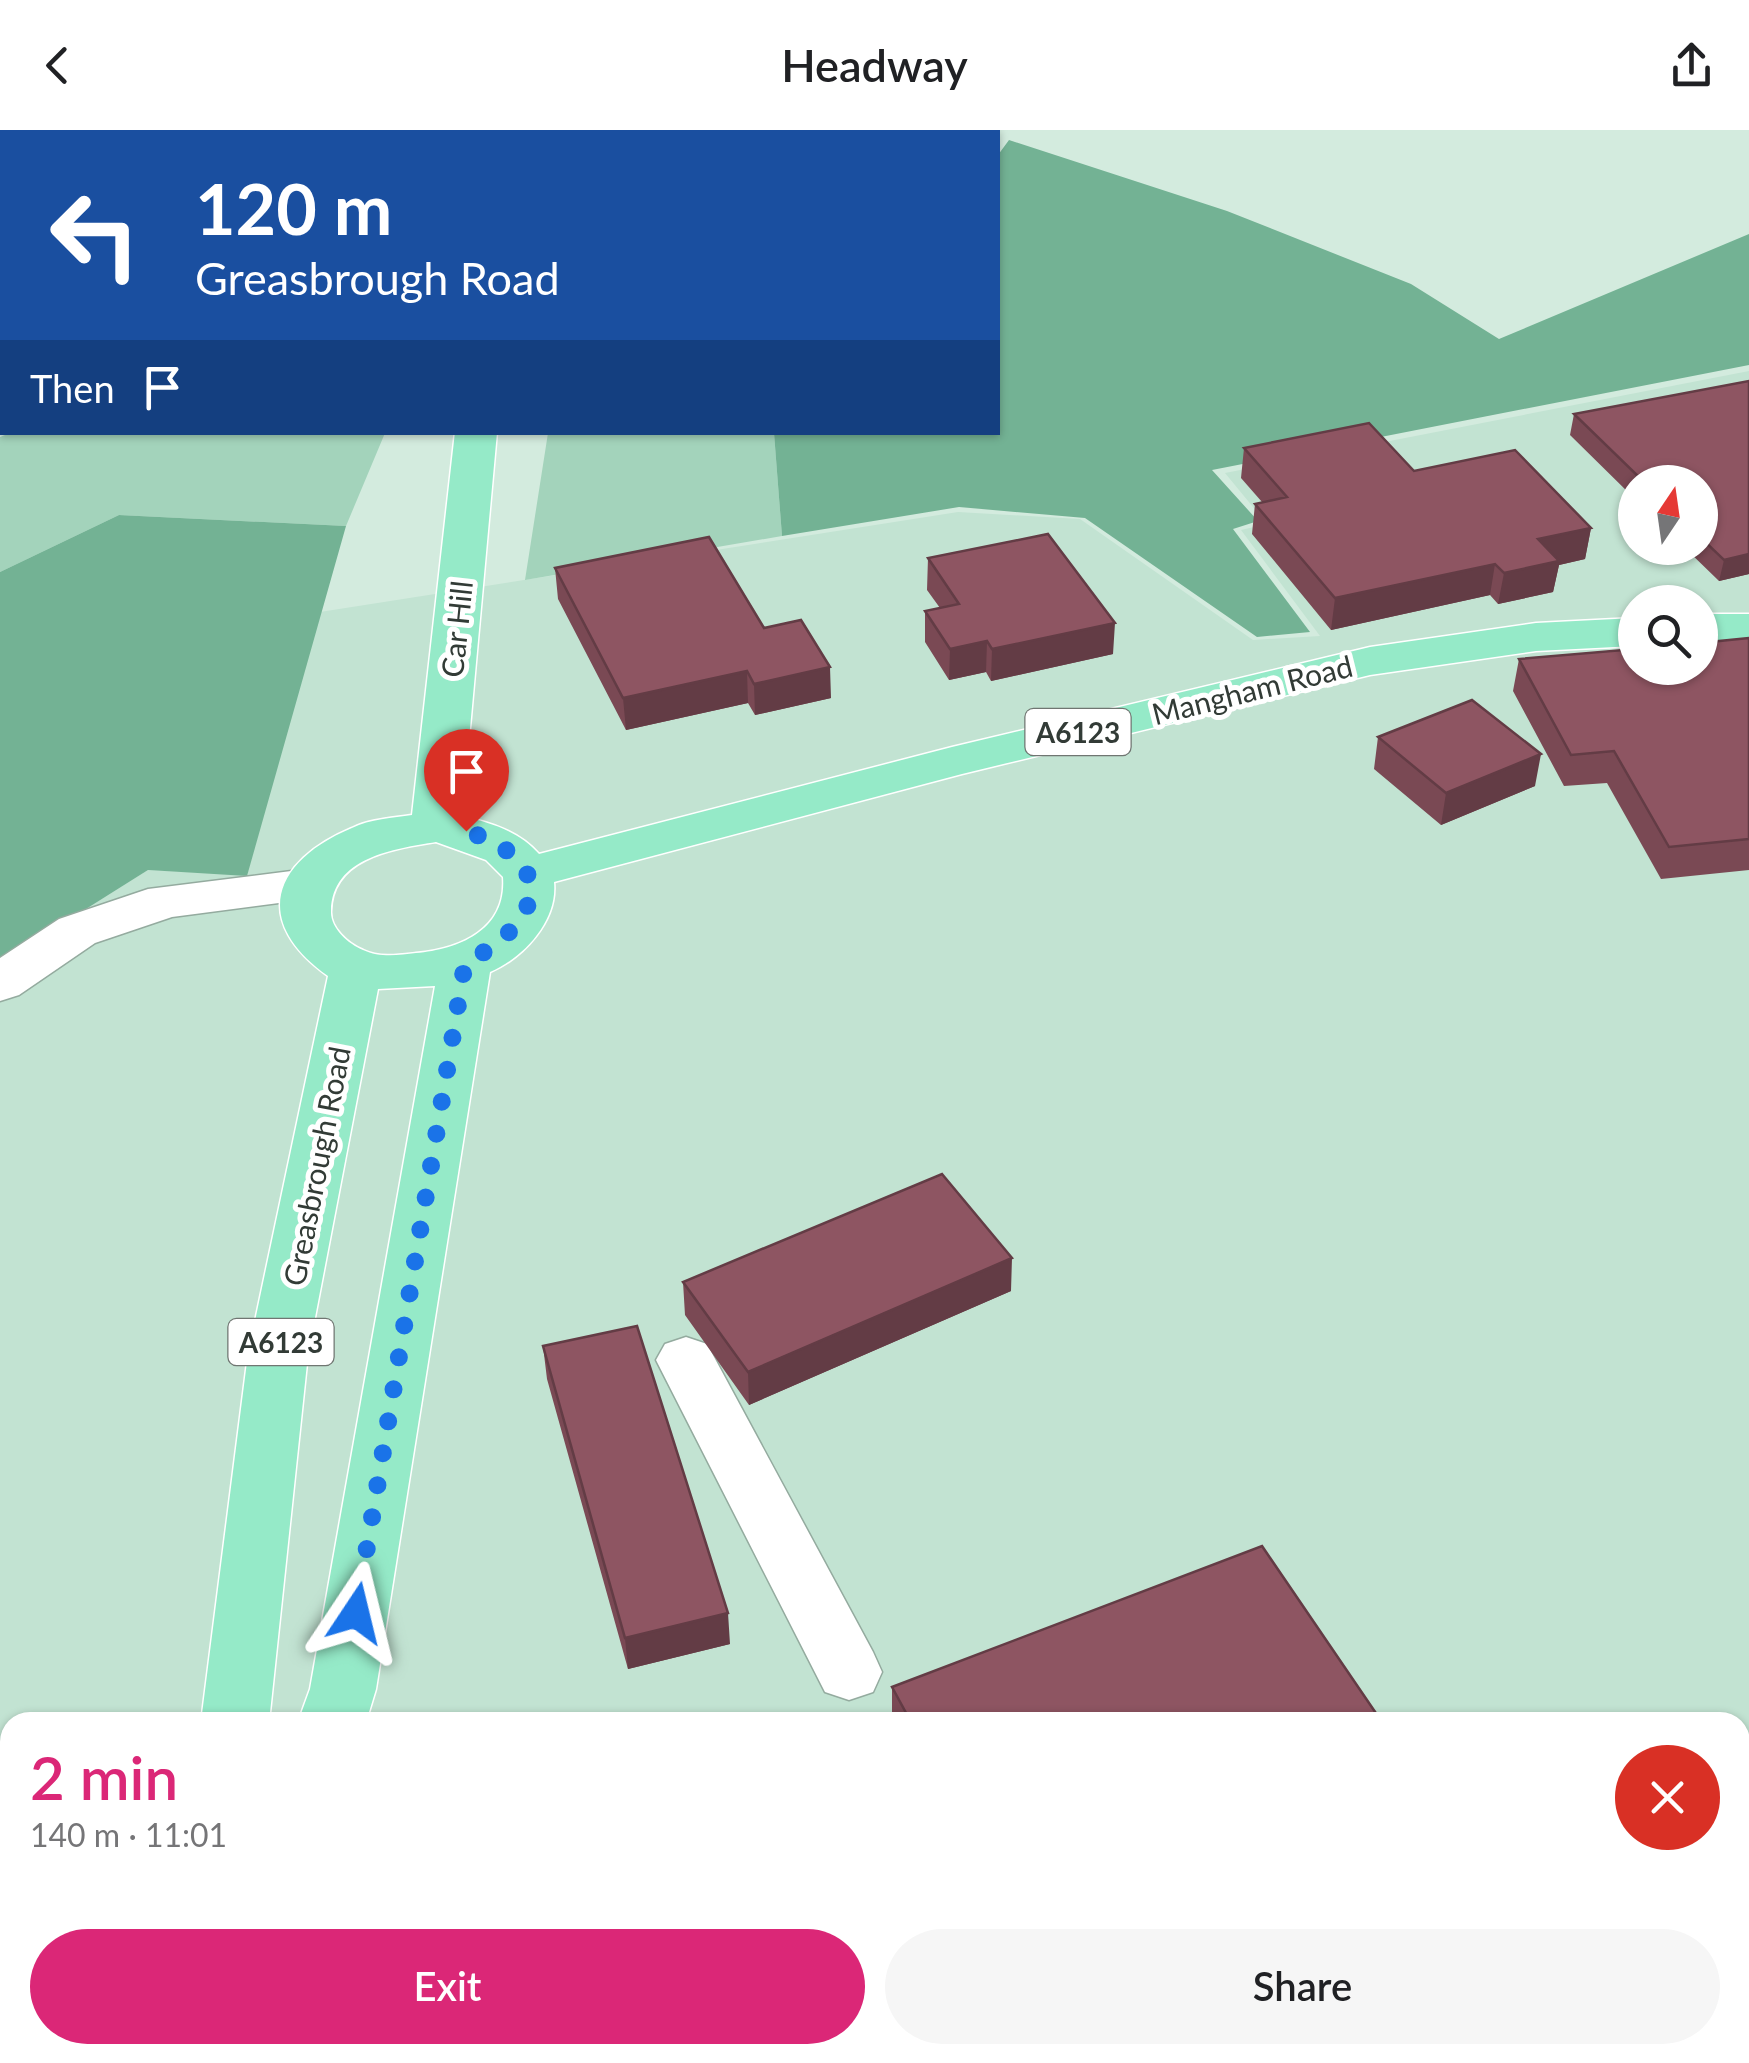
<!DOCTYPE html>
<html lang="en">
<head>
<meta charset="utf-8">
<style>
  :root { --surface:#fff; --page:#f6f6f6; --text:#202124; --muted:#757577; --accent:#db2777 }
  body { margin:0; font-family:Lato,sans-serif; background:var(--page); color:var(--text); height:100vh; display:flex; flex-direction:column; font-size:38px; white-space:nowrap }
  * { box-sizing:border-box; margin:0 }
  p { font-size:32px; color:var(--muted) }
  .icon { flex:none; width:55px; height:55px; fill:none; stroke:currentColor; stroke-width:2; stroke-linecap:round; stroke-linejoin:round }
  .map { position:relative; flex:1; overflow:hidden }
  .side { position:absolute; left:0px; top:1582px; width:1750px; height:352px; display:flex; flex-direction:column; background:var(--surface); border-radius:30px 30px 0 0; box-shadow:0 2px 8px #0004 }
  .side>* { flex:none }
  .top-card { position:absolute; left:0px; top:0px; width:1000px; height:305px; box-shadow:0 2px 8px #0004; background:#1a4fa0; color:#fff; overflow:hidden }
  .needle { width:65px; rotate:13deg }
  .controls { position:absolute; left:1618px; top:335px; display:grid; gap:20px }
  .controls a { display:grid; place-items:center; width:100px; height:100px; border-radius:50%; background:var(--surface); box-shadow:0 2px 8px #0004; font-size:50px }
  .pin { position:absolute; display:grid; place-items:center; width:85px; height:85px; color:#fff; margin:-102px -42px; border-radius:50% 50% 50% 0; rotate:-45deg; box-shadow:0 0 10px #0007 }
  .pin .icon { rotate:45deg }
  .me { position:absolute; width:110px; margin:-55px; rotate:10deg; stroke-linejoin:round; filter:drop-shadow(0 0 8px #0008) }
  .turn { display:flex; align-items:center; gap:35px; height:210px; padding:0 30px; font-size:45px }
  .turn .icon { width:130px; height:130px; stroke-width:2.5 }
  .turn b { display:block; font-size:70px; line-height:85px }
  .then { display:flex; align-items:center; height:95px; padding:0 30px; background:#0003; gap:20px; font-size:38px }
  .round { display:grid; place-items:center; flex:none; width:105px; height:105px; border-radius:52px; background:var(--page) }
  .headline { display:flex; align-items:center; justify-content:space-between; height:170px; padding:0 30px }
  h1 { font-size:60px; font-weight:600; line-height:75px; color:var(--accent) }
  .primary-button { display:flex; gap:20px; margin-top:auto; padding:20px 30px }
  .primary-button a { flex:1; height:115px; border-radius:60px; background:var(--accent); color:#fff; font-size:40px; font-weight:600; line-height:115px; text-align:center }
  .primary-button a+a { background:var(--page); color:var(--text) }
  header { display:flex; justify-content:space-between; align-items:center; height:130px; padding:0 30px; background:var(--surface); font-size:45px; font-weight:600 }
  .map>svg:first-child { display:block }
</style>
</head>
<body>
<header><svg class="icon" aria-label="back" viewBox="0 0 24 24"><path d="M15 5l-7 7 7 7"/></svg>Headway<svg class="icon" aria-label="share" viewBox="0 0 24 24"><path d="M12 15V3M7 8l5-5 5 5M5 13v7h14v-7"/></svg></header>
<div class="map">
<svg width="1749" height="1933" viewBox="0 0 1749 1933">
  <rect width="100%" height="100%" fill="#d3ebde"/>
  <path fill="#c2e3d2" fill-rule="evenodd" d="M 1749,241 L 1749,1933 L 0,1933 L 0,833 L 148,740 L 247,745 L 320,482 L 958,382 L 1080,389 L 1253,510 L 1320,506 L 1241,400 L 1267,394 L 1225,343 ZM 1635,352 L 1700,352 L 1700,418 L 1635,418 ZM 1635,472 L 1700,472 L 1700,538 L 1635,538 ZM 10,1592 L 1740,1592 L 1740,1925 L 10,1925 Z"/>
  <path fill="#a3d3bb" d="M 603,0 L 974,0 L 983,2 L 602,2 Z
    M 10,303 L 385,303 L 346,396 L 119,385 L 0,442 L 0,307 Z
    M 548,303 L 774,303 L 782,406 L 525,450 Z"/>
  <path fill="#73b294" d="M 1009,10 L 1227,81 L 1411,154 L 1499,209 L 1749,104 L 1749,235 L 1212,340 L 1258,391 L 1233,399 L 1310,502 L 1257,507 L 1085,388 L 959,377 L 782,406 L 774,303 L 998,302 L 998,25 Z
    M 119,385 L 346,396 L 247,746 L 148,740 L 0,833 L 0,442 Z"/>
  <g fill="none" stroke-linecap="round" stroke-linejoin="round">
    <g stroke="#94ab9f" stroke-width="3">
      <path id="minor" d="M 307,739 L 325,743 L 332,755 L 325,767 L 172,787 L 95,813 L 19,865 L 0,871 L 0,828 L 59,789 L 148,759 Z
        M 686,1207 L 707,1214 L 873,1522 L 882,1542 L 873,1562 L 849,1570 L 825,1562 L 656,1230 L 665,1214 Z"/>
    </g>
    <g stroke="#fff" stroke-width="3">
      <path id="major" d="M 455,302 L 497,302 L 462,686 C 491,693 519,701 539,724 L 952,617 L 1370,517 L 1536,493 L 1635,488 L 1635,516 L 1536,521 L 1370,545 L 962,644 L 554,752 C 558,791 523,828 490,842 L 376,1559 L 366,1592 L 298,1592 L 310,1559 L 435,856 L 378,859 L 308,1224 L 269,1592 L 201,1592 L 248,1224 L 328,846 C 252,792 271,732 352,698 C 370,689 393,688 412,685 ZM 436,712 L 486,730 L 503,747 C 507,799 461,819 416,823 C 399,825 380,828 363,820 C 348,814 330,798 331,781 C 332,727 394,719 436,712 Z
        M 1700,484 L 1749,484 L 1749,512 L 1700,512 Z
        M 78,1925 L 152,1925 L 149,1933 L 75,1933 Z
        M 183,1925 L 257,1925 L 255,1933 L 181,1933 Z"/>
    </g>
    <use href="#minor" fill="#fff" fill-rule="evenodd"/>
    <use href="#major" fill="#95eac8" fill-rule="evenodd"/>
  </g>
  <path fill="#7a4954" d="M 1749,251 L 1749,444 L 1719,451 L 1685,418 L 1700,418 L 1700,352 L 1635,352 L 1635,369 L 1570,305 L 1574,284 Z
    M 1244,318 L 1414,341 L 1591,398 L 1585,429 L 1559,435 L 1553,462 L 1498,474 L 1490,465 L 1331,500 L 1252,404 L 1255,374 L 1262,372 L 1241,348 Z
    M 928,428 L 1113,524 L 991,551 L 986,542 L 949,550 L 925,512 L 925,481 L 940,478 L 927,460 Z
    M 555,438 L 764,498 L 831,568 L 755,585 L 748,573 L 626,600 L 558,469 Z
    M 1749,508 L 1749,740 L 1661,749 L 1607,653 L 1564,656 L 1513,561 L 1519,529 Z
    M 1378,607 L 1535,656 L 1441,695 L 1374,639 Z
    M 683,1152 L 1011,1161 L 749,1275 L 685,1185 Z
    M 543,1216 L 730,1514 L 628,1539 L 547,1249 Z
    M 892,1557 L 1382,1592 L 892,1592 Z
    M 1067,1925 L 1626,1925 L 1608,1933 L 1300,1933 L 1298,1929 L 1290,1933 L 1072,1933 Z"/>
  <path fill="#633c45" d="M 1591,398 L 1585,429 L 1559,435 L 1553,462 L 1498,474 L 1504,443 L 1538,409 Z
    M 1749,424 L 1749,444 L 1719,451 L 1724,430 Z
    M 1495,434 L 1490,465 L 1331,500 L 1335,468 Z
    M 1115,493 L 1113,524 L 991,551 L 992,519 Z
    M 987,511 L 986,542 L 949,550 L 950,519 Z
    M 830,537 L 831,568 L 755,585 L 754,554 Z
    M 747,541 L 748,573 L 626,600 L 623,568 Z
    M 1541,624 L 1535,656 L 1441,695 L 1446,663 Z
    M 1012,1128 L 1011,1161 L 749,1275 L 748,1242 Z
    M 728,1483 L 730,1514 L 628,1539 L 625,1508 Z
    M 1749,1837 L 1749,1868 L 1740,1872 L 1740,1841 Z
    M 1228,1925 L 1299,1925 L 1298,1929 L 1290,1933 L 1210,1933 Z
    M 1557,1925 L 1626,1925 L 1608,1933 L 1539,1933 Z"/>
  <path fill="#8e5562" stroke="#633c45" stroke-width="2.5" d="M 1749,251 L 1749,424 L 1724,430 L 1700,407 L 1700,352 L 1644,352 L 1574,284 Z
    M 1369,293 L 1414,341 L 1515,320 L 1591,398 L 1538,409 L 1559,431 L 1504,443 L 1495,434 L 1335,468 L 1255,374 L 1287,367 L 1244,318 Z
    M 1048,404 L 1115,493 L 992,519 L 987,511 L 950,519 L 925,481 L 959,474 L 928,428 Z
    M 709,407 L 764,498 L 801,490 L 830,537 L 754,554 L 747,541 L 623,568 L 555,438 Z
    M 1749,508 L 1749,709 L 1669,717 L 1614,621 L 1571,625 L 1519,529 L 1635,519 L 1635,538 L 1700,538 L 1700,513 Z
    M 1472,570 L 1541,624 L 1446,663 L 1378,607 Z
    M 942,1044 L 1012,1128 L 748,1242 L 683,1152 Z
    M 637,1196 L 728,1483 L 625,1508 L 543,1216 Z
    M 1262,1416 L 1382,1592 L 911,1592 L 892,1557 Z
    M 1749,1706 L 1749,1837 L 1740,1841 L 1740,1710 Z
    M 1092,1925 L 1228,1925 L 1210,1933 L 1096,1933 Z
    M 1327,1925 L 1557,1925 L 1539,1933 L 1331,1933 Z"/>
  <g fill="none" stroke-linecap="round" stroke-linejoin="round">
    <path stroke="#1a73e8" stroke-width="18" stroke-dasharray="0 32.4" d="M 356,1483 L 465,833 C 542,793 562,733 466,701"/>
  </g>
  <g text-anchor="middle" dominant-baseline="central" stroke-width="10" stroke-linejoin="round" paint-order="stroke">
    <g fill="#fff" stroke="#707672" stroke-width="2.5">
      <rect x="1025.5" y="579" width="105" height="46" rx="8"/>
      <rect x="228.5" y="1189" width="105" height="46" rx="8"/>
    </g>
    <g font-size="28" font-weight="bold" fill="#323b36">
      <text x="1078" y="602">A6123</text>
      <text x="281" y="1212">A6123</text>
    </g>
    <g font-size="30" fill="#323b36" stroke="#fff">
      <text transform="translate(456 499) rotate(-84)">Car Hill</text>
      <text transform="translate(1252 559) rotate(-14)">Mangham Road</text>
      <text transform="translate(316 1036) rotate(-79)">Greasbrough Road</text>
    </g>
  </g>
</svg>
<div class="controls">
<a><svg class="needle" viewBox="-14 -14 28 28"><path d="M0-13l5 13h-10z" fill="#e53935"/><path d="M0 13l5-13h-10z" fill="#757577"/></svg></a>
<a><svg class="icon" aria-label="search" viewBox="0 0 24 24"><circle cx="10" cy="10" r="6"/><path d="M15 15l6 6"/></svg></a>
</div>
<div class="pin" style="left:466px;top:701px;background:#d93025"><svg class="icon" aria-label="arrive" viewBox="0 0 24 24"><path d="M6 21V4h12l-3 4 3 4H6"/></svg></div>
<svg class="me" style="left:356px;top:1483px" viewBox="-20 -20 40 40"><path d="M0-17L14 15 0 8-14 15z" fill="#1a73e8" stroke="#fff" stroke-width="4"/></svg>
<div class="top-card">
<div class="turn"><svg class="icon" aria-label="left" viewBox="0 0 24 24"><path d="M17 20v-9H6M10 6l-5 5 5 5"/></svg><div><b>120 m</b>Greasbrough Road</div></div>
<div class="then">Then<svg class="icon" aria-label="arrive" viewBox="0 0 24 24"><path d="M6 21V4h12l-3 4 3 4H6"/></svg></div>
</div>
<section class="side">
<div class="headline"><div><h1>2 min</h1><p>140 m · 11:01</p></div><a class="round" style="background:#d93025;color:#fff"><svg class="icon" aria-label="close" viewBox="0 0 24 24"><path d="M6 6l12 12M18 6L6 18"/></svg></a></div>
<div class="primary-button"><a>Exit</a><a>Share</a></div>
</section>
</div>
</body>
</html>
